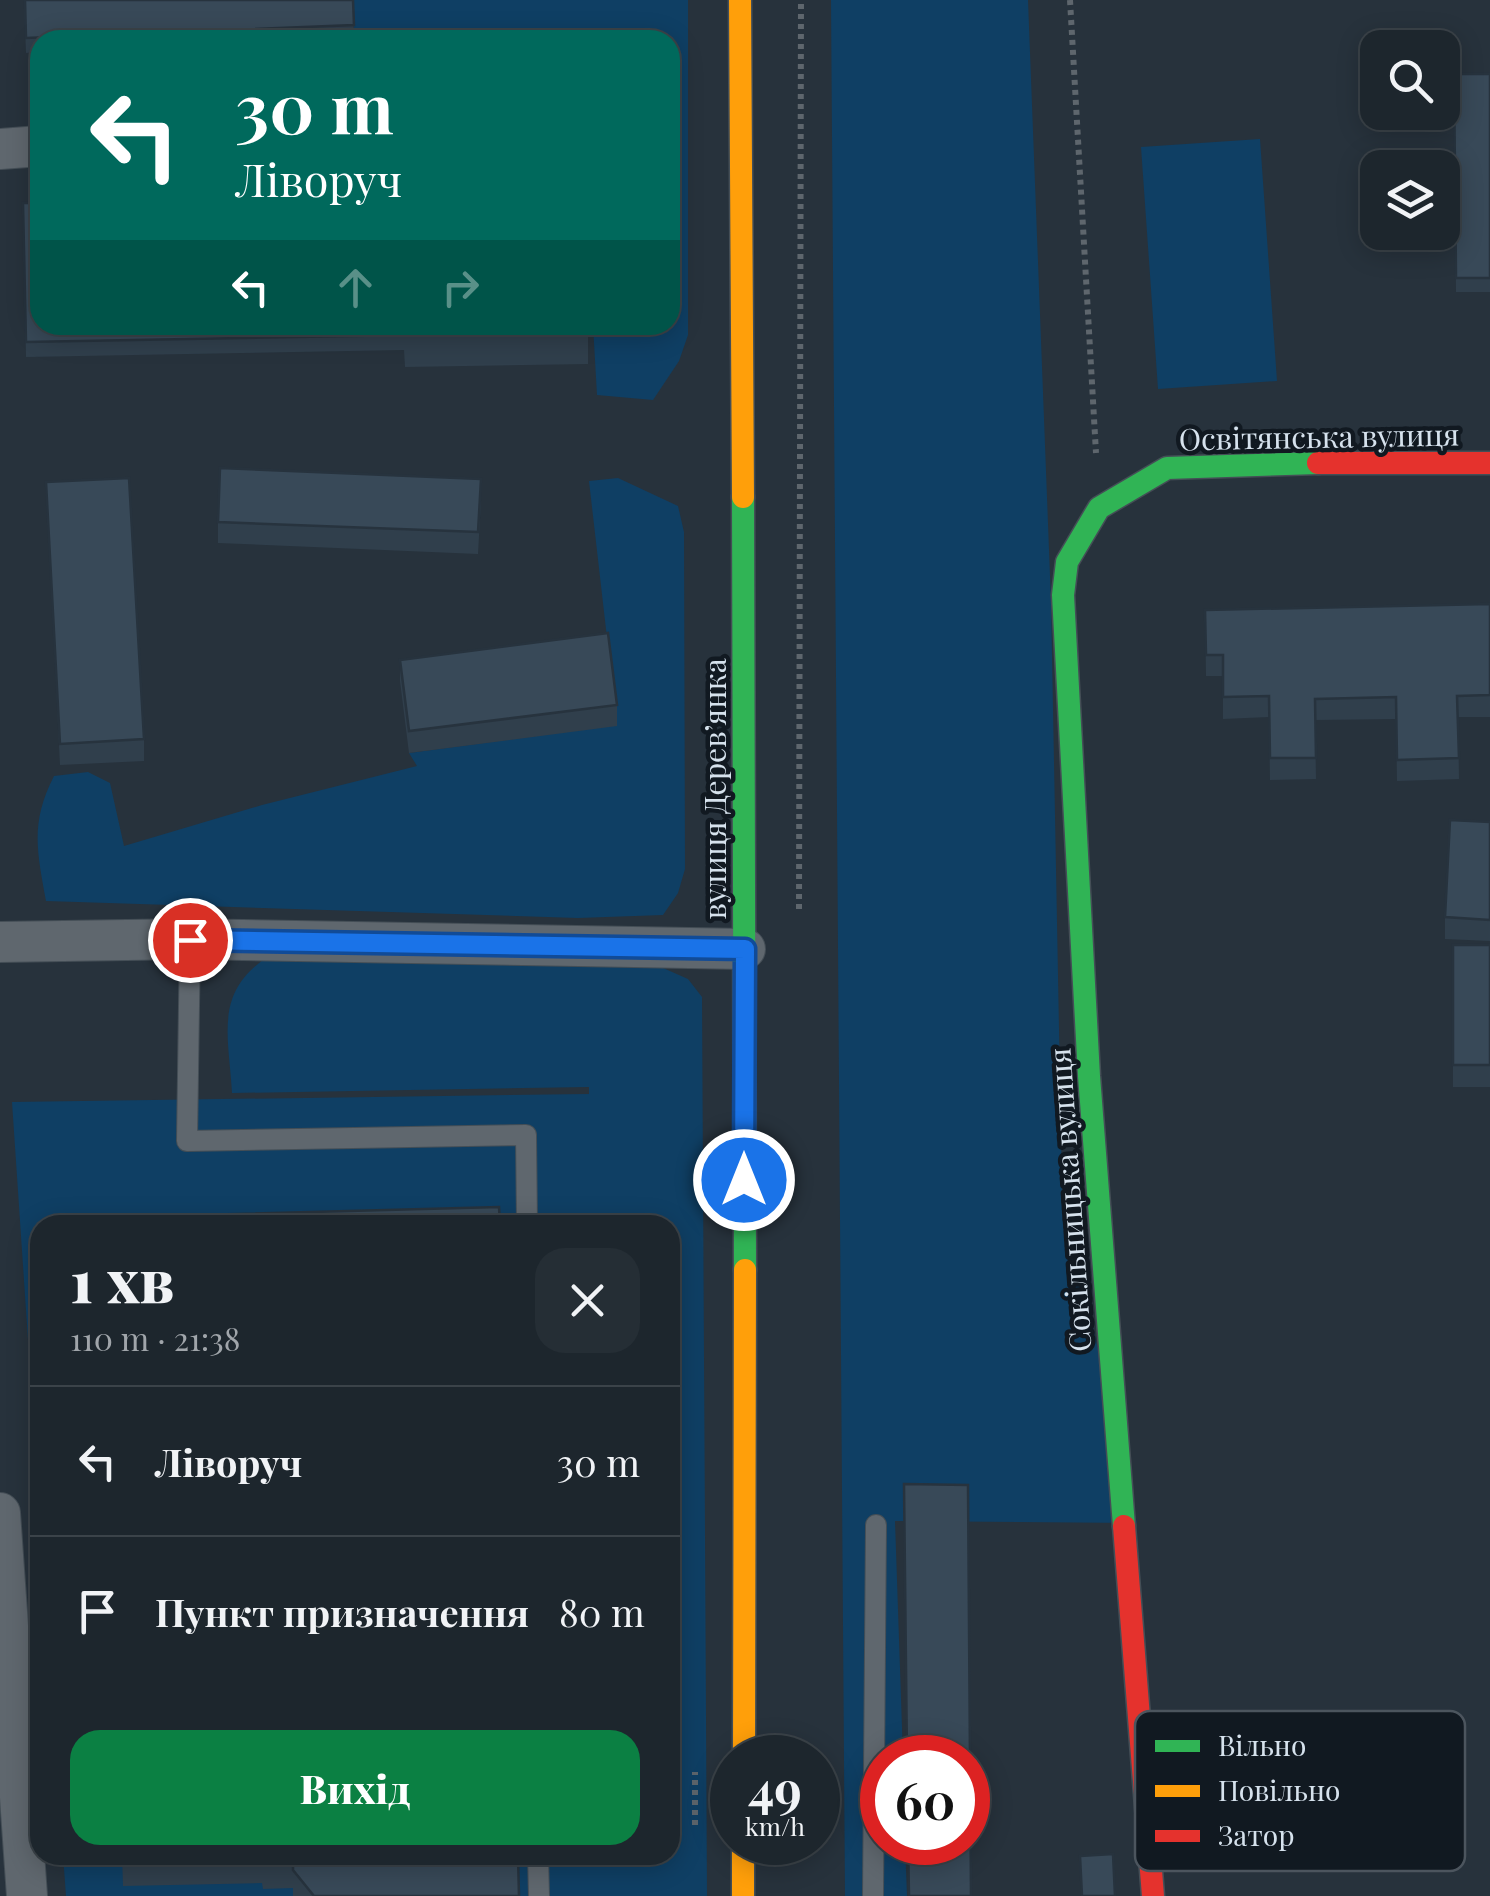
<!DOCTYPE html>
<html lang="uk">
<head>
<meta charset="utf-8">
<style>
  :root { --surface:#1d262d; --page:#252e35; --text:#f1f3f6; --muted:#a0a5aa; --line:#3b4349; --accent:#0b8043 }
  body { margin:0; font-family:"Playfair Display",serif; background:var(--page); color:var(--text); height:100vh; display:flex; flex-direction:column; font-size:38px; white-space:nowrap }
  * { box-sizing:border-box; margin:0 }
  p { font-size:32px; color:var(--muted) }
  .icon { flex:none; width:55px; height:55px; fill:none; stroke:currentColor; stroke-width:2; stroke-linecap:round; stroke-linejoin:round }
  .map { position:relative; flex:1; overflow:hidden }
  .side { position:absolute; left:30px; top:1215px; width:650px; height:650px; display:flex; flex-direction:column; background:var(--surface); border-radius:30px; box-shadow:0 5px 25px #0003,0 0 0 2px var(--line) }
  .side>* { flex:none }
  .guide { position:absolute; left:30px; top:30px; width:650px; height:305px; border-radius:30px; box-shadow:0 5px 25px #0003,0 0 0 2px var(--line); background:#00695c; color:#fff; overflow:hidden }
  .tools { position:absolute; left:1360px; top:30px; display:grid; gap:20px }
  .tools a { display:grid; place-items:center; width:100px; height:100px; border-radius:20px; background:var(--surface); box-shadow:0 5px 25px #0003,0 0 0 2px var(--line); font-size:50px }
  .speed { position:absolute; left:710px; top:1735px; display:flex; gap:20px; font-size:50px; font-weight:700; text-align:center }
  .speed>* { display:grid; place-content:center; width:130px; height:130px; border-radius:50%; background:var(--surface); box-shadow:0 5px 25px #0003,0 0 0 2px var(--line); line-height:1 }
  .speed small { font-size:25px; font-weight:400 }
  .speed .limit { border:15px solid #d22; background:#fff; color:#111 }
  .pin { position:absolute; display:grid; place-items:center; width:85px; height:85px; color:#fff; margin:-42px; border:5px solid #fff; border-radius:50%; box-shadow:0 2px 10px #0007 }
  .me { position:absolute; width:110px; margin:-55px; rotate:0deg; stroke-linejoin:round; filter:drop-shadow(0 0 8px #0008) }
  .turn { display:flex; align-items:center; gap:35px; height:210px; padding:0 40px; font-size:45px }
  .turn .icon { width:130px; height:130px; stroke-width:2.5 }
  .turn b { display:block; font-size:70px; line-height:85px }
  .lanes { display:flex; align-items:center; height:95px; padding:0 40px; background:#0003; justify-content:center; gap:50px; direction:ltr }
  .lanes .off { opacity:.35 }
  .round { display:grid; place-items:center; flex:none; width:105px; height:105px; border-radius:30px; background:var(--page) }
  .overview { display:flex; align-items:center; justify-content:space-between; height:170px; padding:0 40px }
  h1 { font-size:60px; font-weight:800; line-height:75px }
  .button { display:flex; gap:20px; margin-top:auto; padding:20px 40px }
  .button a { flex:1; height:115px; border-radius:30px; background:var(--accent); color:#fff; font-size:40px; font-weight:800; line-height:115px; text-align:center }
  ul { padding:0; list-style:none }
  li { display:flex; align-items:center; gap:30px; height:150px; padding:0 40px; border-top:2px solid var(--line) }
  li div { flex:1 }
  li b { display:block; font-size:38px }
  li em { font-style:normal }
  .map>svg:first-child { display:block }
</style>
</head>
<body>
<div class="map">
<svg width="1490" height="1896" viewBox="0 0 1490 1896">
  <rect width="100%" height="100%" fill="#27323c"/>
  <path fill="#0f3f64" d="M 352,0 L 688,0 L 688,335 L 679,361 L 653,400 L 597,395 L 593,325 L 670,325 L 670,40 L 355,40 Z
    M 831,0 L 1028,0 L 1051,602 L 1062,1189 L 1137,1523 L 895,1521 L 903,1757 L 882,1758 L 882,1842 L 905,1843 L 907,1896 L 845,1896 Z
    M 1260,139 L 1277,381 L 1158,389 L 1141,147 Z
    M 618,478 L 678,506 L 684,532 L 685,869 L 678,893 L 663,915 L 578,918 L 46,901 C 37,851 30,823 54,776 L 88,772 L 110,783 L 124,846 L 262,805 L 417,766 L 409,753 L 617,725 L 589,481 Z
    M 269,956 L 654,964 L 688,979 L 702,997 L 707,1896 L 66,1896 L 63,1855 L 670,1855 L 670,1225 L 40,1225 L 40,1518 L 12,1102 L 589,1094 L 589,1087 L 232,1093 C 229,1036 213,992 269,956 Z"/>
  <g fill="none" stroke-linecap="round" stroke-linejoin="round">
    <g stroke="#444e56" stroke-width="22">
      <path id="lane" d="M 190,939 L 187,1141 L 526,1135 L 527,1225
        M 538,1855 L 539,1896
        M 873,1896 L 876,1525"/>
    </g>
    <g stroke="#444e56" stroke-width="42">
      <path id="street" d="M 0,149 L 40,146
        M 0,942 L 190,939 L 745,949
        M 0,1513 L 27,1896"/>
    </g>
    <g stroke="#444e56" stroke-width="25">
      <path id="fast" d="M 743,497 L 745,1270
        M 1124,1526 L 1089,1076 L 1063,595 L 1067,562 L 1099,508 L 1167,468 L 1318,463"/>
    </g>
    <g stroke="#444e56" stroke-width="25">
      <path id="slow" d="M 740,0 L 743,497
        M 744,1758 L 745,1270
        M 743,1842 L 743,1896"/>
    </g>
    <g stroke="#444e56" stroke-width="25">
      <path id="jam" d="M 1318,463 L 1490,463
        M 1124,1526 L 1153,1896"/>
    </g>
    <path stroke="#5e666d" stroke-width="6" stroke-dasharray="5 5" stroke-linecap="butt" d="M 1070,0 L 1096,453
      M 799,909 L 801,0
      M 695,1825 L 695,1772"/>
    <use href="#lane" stroke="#5f676e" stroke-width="20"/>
    <use href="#street" stroke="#5f676e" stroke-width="40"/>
    <use href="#fast" stroke="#30b455" stroke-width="22"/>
    <use href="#slow" stroke="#ff9f0a" stroke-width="22"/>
    <use href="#jam" stroke="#e5322d" stroke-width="22"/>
  </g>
  <path fill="#303f4c" d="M 24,0 L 353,0 L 354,39 L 40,40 L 40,52 L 26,53 Z
    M 1454,74 L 1490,74 L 1490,292 L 1456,292 Z
    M 23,203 L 588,325 L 588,364 L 405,367 L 404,350 L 26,357 Z
    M 46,482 L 144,739 L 144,761 L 60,765 Z
    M 481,500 L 478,554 L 218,543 L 218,522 Z
    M 1490,604 L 1490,717 L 1458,717 L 1459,779 L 1397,781 L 1396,719 L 1315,720 L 1316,779 L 1270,780 L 1269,717 L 1223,719 L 1223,676 L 1206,676 L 1205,610 Z
    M 400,660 L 617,705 L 617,726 L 409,753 L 400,681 Z
    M 1490,822 L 1490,941 L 1445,939 L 1445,917 Z
    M 1453,945 L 1490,945 L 1490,1087 L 1453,1087 Z
    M 122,1855 L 518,1855 L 519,1896 L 293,1896 L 293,1888 L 263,1889 L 262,1883 L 123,1886 Z"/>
  <path fill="#384958" stroke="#27333e" stroke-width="2.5" d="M 25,0 L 353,0 L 354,25 L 26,38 Z
    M 1454,74 L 1490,74 L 1490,278 L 1456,278 Z
    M 23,203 L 40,203 L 40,325 L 405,325 L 405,335 L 26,342 Z
    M 405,325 L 588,325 L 588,327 L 405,330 Z
    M 220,468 L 481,479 L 478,532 L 218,522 Z
    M 129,478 L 144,739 L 60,744 L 46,482 Z
    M 1490,604 L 1490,695 L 1457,696 L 1459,758 L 1397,760 L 1396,697 L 1315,699 L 1316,758 L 1270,758 L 1269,696 L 1223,697 L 1223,655 L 1206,655 L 1205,610 Z
    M 608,633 L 617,705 L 409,731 L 400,660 Z
    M 1450,820 L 1490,822 L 1490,920 L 1445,917 Z
    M 1453,945 L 1490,945 L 1490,1065 L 1453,1065 Z
    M 499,1207 L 500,1225 L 86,1225 L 85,1218 Z
    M 904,1484 L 968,1485 L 971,1896 L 909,1896 L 908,1842 L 968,1842 L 968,1758 L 907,1758 Z
    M 1113,1854 L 1115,1896 L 1082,1896 L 1080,1856 Z
    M 123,1855 L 518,1855 L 519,1896 L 314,1896 L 293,1870 L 293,1861 L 263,1862 L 262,1856 L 123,1859 Z"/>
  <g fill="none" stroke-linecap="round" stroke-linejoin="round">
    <g stroke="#114b97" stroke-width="25">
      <path id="route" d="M 190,940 L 745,949 L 744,1180"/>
    </g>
    <use href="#route" stroke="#1a73e8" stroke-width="18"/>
  </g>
  <g text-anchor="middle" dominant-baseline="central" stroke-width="9" stroke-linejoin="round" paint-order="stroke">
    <g font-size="30" fill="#d6e2ed" stroke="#111921">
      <text transform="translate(1319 436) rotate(-1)">Освітянська вулиця</text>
      <text transform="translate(714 789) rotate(-90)">вулиця Дерев’янка</text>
      <text transform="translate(1069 1200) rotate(-94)">Сокільницька вулиця</text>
    </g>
  </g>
  <rect x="1135" y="1711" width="330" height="160" rx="15" fill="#111921" stroke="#4c555e" stroke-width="2.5"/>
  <rect x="1155" y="1740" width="45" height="12" fill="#30b455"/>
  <rect x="1155" y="1785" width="45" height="12" fill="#ff9f0a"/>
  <rect x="1155" y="1830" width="45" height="12" fill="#e5322d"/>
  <g font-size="28" fill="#d6e2ed">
    <text x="1218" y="1756">Вільно</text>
    <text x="1218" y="1801">Повільно</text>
    <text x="1218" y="1846">Затор</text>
  </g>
</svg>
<div class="tools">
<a><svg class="icon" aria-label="search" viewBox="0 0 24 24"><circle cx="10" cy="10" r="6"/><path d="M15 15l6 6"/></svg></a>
<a><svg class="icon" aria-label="layers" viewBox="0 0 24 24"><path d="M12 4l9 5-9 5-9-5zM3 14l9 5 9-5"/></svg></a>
</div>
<div class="speed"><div>49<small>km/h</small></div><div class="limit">60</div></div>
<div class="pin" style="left:190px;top:940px;background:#d93025"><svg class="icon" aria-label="arrive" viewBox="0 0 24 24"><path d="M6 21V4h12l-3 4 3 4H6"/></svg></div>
<svg class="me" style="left:744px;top:1180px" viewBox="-20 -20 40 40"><circle r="17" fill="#1a73e8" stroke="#fff" stroke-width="3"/><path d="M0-11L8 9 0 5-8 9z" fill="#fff"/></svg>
<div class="guide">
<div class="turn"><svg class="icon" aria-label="left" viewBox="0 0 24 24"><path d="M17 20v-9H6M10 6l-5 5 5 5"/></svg><div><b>30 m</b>Ліворуч</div></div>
<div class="lanes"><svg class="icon" aria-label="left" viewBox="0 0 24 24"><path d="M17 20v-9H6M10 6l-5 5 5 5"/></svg><svg class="icon off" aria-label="ahead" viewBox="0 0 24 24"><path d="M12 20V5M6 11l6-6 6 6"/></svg><svg class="icon off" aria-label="right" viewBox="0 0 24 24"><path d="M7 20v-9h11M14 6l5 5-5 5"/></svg></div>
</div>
<section class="side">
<div class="overview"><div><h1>1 хв</h1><p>110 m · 21:38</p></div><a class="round"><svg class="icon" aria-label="close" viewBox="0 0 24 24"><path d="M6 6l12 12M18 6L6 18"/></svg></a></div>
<ul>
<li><svg class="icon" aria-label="left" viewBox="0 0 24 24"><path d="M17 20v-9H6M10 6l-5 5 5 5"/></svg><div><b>Ліворуч</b></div><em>30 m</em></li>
<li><svg class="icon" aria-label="arrive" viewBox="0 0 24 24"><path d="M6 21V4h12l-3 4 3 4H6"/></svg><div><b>Пункт призначення</b></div><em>80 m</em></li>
</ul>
<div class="button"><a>Вихід</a></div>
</section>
</div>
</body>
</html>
